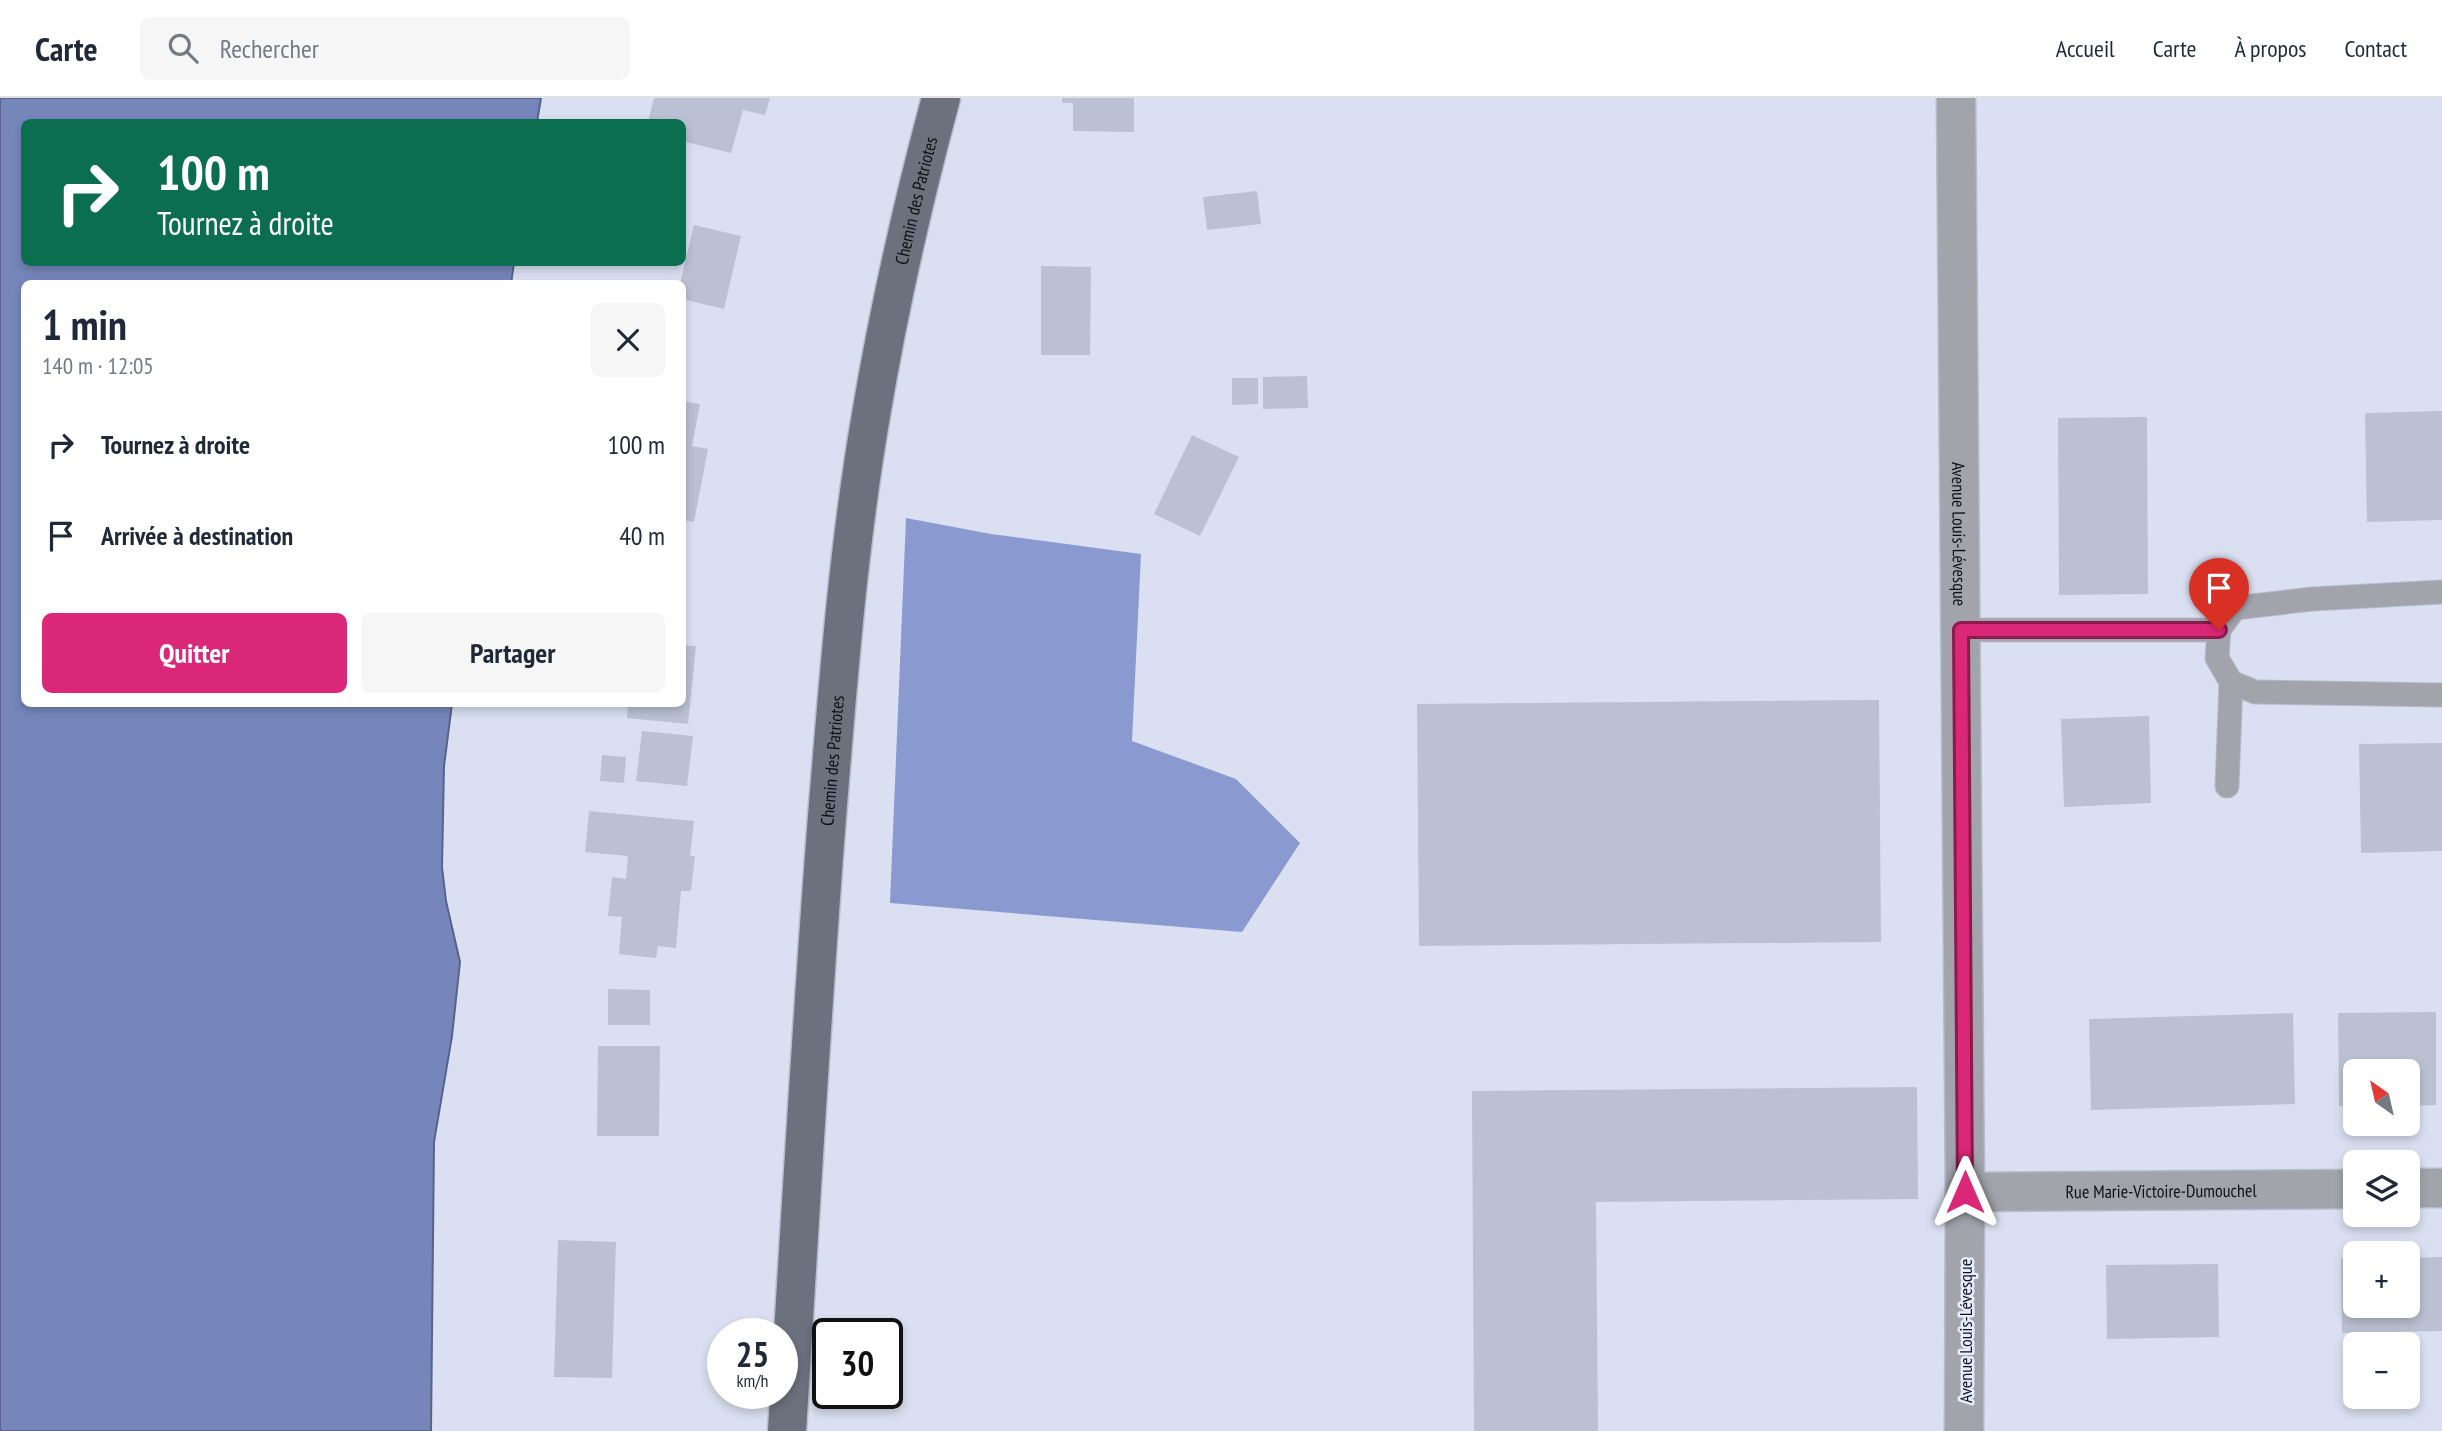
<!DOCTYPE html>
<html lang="fr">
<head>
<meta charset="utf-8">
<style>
  :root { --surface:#fff; --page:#f6f6f7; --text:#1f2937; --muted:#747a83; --line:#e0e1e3; --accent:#db2777 }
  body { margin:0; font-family:"PT Sans Narrow",sans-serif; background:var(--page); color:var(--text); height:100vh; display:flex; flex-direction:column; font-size:26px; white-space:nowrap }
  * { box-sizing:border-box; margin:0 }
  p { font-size:23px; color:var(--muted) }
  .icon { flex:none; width:38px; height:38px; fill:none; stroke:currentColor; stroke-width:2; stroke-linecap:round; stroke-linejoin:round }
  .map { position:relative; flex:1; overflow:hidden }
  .details { position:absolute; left:21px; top:182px; width:665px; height:427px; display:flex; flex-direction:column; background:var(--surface); border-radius:10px; box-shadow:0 4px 10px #0003 }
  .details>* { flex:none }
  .guide { position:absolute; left:21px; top:21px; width:665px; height:147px; border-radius:10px; box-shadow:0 4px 10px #0003; background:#0b6e4f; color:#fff; overflow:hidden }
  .needle { width:46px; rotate:326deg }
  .fabs { position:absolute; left:2343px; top:961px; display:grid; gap:14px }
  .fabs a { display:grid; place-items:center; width:77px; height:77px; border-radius:10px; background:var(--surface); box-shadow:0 4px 10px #0003; font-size:35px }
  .speed { position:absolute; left:707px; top:1220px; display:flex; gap:14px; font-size:35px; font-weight:700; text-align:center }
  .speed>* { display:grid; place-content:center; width:91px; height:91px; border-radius:50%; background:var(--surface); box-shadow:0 4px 10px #0003; line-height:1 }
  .speed small { font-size:18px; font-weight:400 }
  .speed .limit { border:4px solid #111; border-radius:10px; background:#fff; color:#111 }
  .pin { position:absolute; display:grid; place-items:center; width:60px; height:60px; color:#fff; margin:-72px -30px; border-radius:50% 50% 50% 0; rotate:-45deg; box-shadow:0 0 7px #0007 }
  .pin .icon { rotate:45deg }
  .me { position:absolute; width:77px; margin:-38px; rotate:0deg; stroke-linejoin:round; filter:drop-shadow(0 0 5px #0008) }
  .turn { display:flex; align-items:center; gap:24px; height:147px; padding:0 21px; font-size:32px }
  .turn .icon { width:91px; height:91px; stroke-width:2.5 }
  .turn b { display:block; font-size:49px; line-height:60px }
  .round { display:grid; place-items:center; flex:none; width:74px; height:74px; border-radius:10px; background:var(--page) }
  .overview { display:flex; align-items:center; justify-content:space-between; height:119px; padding:0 21px }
  h1 { font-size:42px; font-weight:700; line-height:52px }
  .primary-button { display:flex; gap:14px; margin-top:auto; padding:14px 21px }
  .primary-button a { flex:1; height:80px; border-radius:10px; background:var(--accent); color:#fff; font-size:28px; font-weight:700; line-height:80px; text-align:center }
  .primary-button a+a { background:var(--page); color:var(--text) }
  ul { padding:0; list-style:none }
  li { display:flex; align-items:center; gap:21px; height:91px; padding:0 21px }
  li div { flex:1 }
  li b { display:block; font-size:26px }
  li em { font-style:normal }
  header { display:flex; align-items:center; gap:42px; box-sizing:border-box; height:98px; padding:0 35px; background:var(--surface); border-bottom:2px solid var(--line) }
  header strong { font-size:33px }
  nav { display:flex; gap:38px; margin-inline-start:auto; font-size:24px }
  .search { width:490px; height:63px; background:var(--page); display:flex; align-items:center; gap:18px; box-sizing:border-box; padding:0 24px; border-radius:10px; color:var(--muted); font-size:26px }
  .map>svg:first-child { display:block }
</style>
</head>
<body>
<header>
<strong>Carte</strong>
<div class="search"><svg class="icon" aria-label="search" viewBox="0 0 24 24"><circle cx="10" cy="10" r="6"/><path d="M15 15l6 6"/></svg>Rechercher</div>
<nav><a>Accueil</a><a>Carte</a><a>À propos</a><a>Contact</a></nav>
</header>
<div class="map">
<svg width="2442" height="1333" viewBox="0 0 2442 1333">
  <rect width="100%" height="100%" fill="#dae0f1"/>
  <path fill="#8a9ad0" d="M 906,420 L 991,436 L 1141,456 L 1132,643 L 1236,681 L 1300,745 L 1242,834 L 890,805 Z"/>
  <path fill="#7686ba" stroke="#576389" stroke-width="2" d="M 0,0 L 541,0 L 537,24 L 24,24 L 24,164 L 514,165 L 511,186 L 24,186 L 24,606 L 452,606 L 444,668 L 442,769 L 446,803 L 460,864 L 452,938 L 434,1044 L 431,1333 L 0,1333 Z"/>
  <path fill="#bbc1d2" d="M 654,0 L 770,0 L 765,17 L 743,12 L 731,55 L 682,43 L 682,24 L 648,24 Z
    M 1062,0 L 1134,0 L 1134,34 L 1073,33 L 1073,5 L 1062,5 Z
    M 1257,93 L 1261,126 L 1207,132 L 1203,99 Z
    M 694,127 L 741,138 L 724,211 L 682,201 L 682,186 L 680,186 Z
    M 1041,168 L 1091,169 L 1090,257 L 1041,257 Z
    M 1307,278 L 1308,310 L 1263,311 L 1263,279 Z
    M 1232,280 L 1258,280 L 1258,306 L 1232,307 Z
    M 682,303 L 700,306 L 692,348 L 708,351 L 694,424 L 682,422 Z
    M 2442,313 L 2442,422 L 2367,424 L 2365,315 Z
    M 2147,319 L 2148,496 L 2059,497 L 2058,320 Z
    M 1192,337 L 1239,359 L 1200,438 L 1154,416 Z
    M 682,547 L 696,548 L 688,626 L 627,620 L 628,606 L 682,606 Z
    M 1879,602 L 1881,844 L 1419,848 L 1417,606 Z
    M 2149,618 L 2151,705 L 2064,709 L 2061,621 Z
    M 642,633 L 693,638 L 687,688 L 636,683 Z
    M 2442,645 L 2442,753 L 2361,755 L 2359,646 Z
    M 602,657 L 626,659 L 624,685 L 600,683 Z
    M 589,713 L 694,723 L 690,758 L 695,758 L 691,793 L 681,793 L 676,850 L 658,848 L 656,860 L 619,856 L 622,819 L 608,818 L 612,779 L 626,781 L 628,758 L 585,754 Z
    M 608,891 L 650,892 L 650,927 L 608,927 Z
    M 2436,914 L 2436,1007 L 2408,1008 L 2408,973 L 2356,973 L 2356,1008 L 2339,1008 L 2338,915 Z
    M 2293,915 L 2295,1006 L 2091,1012 L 2089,921 Z
    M 598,948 L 660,948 L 659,1038 L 597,1038 Z
    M 1917,989 L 1918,1101 L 1596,1104 L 1598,1333 L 1474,1333 L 1472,993 Z
    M 558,1142 L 616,1144 L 612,1280 L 554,1279 Z
    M 2442,1159 L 2442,1233 L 2342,1235 L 2341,1161 L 2356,1160 L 2356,1208 L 2408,1208 L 2408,1160 Z
    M 2218,1166 L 2219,1239 L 2107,1241 L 2106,1167 Z"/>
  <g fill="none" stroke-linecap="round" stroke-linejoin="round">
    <g stroke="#b5bbca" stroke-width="25">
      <path id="lane" d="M 2442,494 L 2312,501 L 2235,510 L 2219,532 L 2217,560 L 2231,584 L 2255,594 L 2442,597
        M 1961,532 L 2219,532
        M 2227,688 L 2231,584"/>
    </g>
    <g stroke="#b5bbca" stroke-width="41">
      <g id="street">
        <path id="s1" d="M 1956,0 L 1965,1094 L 1964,1333"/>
        <path d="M 2408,1090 L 2442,1090"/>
        <path id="s2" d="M 1965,1094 L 2356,1091"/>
      </g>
    </g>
    <g stroke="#b5bbca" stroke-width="41">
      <g id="primary">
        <path id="s3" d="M 787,1333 C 800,1128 811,924 827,719 C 838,585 848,450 871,317 C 889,210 913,104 941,0"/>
      </g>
    </g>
    <use href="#lane" stroke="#a1a4ab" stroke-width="23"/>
    <use href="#street" stroke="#a1a4ab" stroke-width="38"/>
    <use href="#primary" stroke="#6d717e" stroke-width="38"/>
  </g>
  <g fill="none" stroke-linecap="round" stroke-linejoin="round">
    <g stroke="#8e194d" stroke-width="18">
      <path id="route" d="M 1965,1094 L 1961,532 L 2219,532"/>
    </g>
    <use href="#route" stroke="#db2777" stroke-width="12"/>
  </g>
  <g text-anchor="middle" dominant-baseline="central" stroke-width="5" stroke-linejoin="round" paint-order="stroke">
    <g font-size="18" fill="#0e1016" stroke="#e7edff">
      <text stroke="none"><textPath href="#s3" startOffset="1239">Chemin des Patriotes</textPath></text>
      <text stroke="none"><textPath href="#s1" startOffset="436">Avenue Louis-Lévesque</textPath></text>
      <text stroke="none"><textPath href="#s3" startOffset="672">Chemin des Patriotes</textPath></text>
      <text stroke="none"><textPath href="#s2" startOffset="196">Rue Marie-Victoire-Dumouchel</textPath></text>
      <text transform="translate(1965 1233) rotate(-90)">Avenue Louis-Lévesque</text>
    </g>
  </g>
</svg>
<div class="fabs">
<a><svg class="needle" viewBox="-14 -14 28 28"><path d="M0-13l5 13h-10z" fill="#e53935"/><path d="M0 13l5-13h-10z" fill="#747a83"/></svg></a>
<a><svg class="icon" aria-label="layers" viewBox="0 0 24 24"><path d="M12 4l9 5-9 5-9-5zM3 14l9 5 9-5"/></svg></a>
<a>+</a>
<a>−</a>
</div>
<div class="speed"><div>25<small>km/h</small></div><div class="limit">30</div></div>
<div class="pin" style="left:2219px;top:532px;background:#d93025"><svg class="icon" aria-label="arrive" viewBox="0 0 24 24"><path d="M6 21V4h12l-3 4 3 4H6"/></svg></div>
<svg class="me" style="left:1965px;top:1094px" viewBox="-20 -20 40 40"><path d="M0-17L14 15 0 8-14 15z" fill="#db2777" stroke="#fff" stroke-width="4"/></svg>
<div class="guide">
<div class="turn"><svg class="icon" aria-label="right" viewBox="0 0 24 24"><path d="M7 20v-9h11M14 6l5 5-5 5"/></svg><div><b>100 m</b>Tournez à droite</div></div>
</div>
<section class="details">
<div class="overview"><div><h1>1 min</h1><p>140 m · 12:05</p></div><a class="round"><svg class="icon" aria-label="close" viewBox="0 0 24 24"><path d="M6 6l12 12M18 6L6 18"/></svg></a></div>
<ul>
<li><svg class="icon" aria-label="right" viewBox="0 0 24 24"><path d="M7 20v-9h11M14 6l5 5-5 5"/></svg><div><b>Tournez à droite</b></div><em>100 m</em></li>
<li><svg class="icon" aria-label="arrive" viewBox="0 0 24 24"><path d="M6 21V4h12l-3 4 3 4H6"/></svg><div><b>Arrivée à destination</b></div><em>40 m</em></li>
</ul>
<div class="primary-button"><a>Quitter</a><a>Partager</a></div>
</section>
</div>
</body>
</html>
